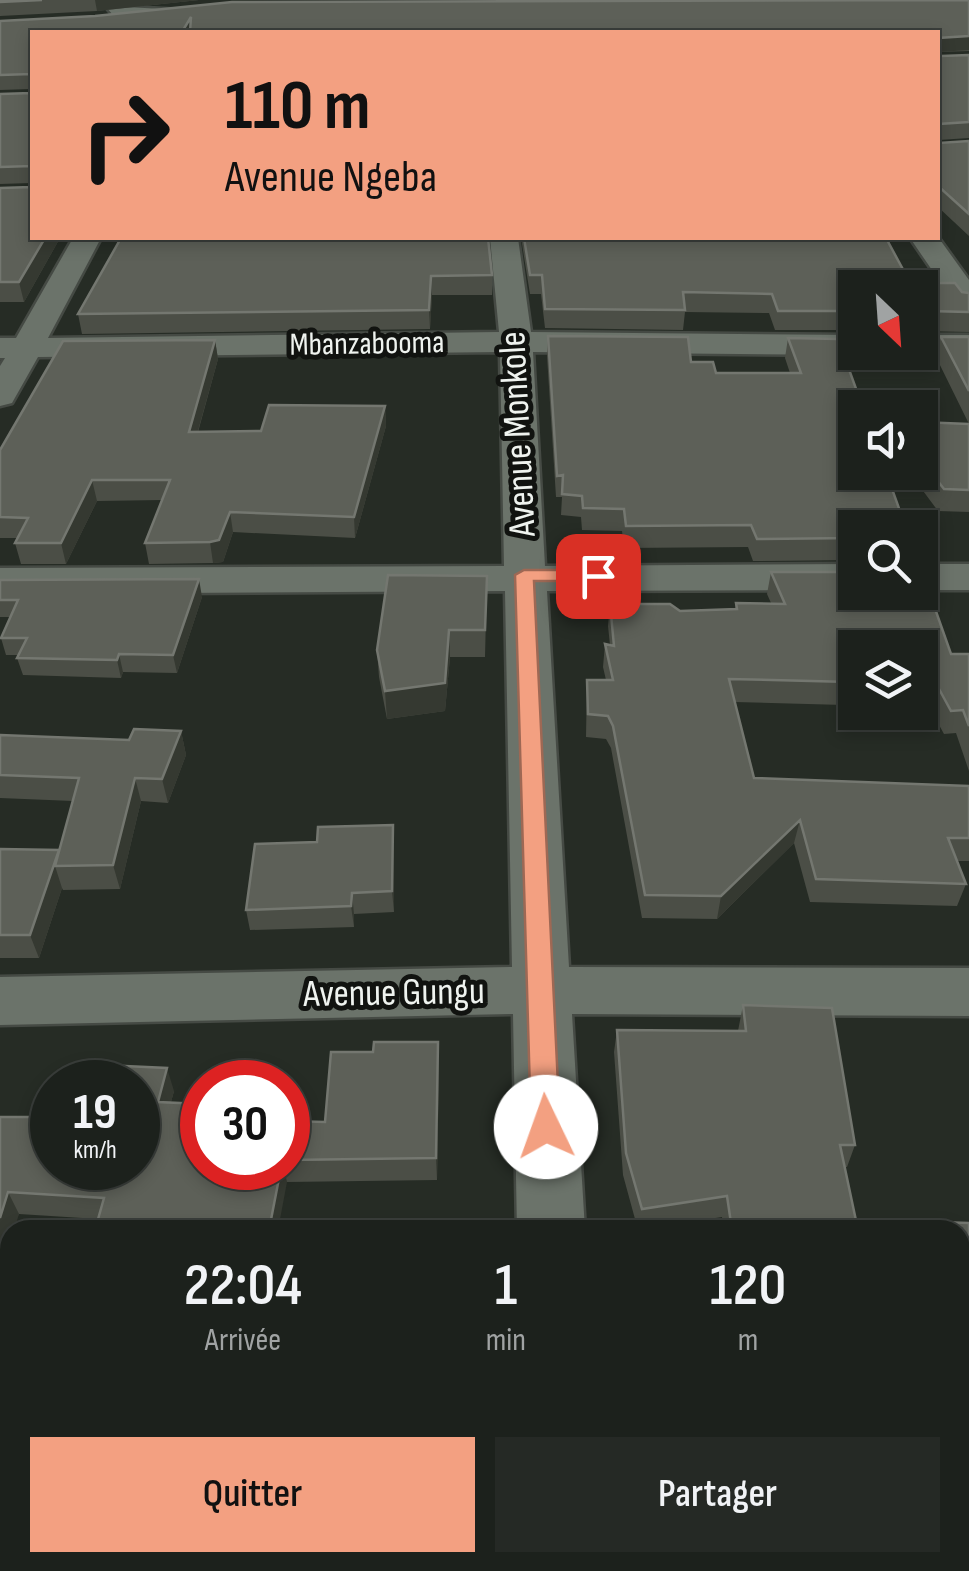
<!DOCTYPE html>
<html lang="fr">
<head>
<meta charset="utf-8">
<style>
  :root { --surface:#1c211c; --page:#252925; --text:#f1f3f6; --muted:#a0a3a3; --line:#3a3e3b; --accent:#f3a081 }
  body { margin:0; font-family:"Sofia Sans Condensed",sans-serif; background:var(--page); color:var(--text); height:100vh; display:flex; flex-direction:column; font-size:38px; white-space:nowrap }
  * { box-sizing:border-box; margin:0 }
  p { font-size:32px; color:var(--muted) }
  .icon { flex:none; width:55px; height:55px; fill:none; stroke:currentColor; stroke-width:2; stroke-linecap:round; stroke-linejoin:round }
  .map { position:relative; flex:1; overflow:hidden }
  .panel { position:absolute; left:0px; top:1220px; width:970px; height:352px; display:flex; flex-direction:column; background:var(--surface); border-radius:30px 30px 0 0; box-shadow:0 5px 15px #0003,0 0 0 2px var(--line) }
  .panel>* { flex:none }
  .hud { position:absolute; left:30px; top:30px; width:910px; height:210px; border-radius:0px; box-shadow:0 5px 15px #0003,0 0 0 2px var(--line); background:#f3a081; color:#111; overflow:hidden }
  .needle { width:65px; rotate:155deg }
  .tools { position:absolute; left:838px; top:270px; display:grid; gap:20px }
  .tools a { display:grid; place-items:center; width:100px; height:100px; border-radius:0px; background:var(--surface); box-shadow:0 5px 15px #0003,0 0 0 2px var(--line); font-size:50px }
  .speed { position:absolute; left:30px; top:1060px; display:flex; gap:20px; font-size:50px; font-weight:700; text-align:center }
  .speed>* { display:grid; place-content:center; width:130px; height:130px; border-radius:50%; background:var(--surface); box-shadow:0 5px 15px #0003,0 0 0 2px var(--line); line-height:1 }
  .speed small { font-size:25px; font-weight:400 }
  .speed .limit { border:15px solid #d22; background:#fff; color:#111 }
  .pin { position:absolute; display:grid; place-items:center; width:85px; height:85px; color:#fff; margin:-42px; border-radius:20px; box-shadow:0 5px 15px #0006 }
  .me { position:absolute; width:110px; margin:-55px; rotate:357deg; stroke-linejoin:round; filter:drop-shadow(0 0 8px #0008) }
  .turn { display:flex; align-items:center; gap:35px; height:210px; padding:0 30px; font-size:45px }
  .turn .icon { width:130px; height:130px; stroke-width:2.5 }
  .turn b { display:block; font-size:70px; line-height:85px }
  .eta { display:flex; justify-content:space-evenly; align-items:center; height:170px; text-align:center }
  .eta b { font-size:60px; font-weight:600; line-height:70px }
  .cta { display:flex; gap:20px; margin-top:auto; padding:20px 30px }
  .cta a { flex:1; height:115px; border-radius:0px; background:var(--accent); color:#111; font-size:40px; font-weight:600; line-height:115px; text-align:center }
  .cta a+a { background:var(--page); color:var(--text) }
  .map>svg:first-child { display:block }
</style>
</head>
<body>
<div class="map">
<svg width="969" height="1571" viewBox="0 0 969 1571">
  <rect width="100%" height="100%" fill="#262c25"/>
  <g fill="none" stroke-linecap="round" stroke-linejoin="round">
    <g stroke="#454a44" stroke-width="5">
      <path id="minor" d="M 109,0 L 127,0 L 126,7 L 182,10 L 213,22 L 207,32 L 187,32 L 191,25 L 181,22 L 114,16 L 105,6 Z
        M 938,237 L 969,280 L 969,310 L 958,308 L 910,238 Z
        M 73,238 L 101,238 L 48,338 L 499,332 L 490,238 L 518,238 L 531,332 L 855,335 L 855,352 L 864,352 L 855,355 L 533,352 L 545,566 L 855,564 L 855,590 L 547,591 L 569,967 L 969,968 L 969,1016 L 572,1014 L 585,1230 L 517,1230 L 513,1014 L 0,1025 L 0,977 L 512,967 L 505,591 L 0,594 L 0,568 L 504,566 L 500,352 L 38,357 L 12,403 L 0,406 L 0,366 L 5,358 L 0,358 L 0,338 L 16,338 Z
        M 920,335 L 969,335 L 969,355 L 911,352 L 920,352 Z
        M 920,564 L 969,564 L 969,590 L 920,590 Z
        M 527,1562 L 607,1562 L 609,1571 L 527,1571 Z"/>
    </g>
    <use href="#minor" fill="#6b736a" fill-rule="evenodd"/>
  </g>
  <path fill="#4b4e46" d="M 0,0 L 199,0 L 97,11 L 0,16 Z
    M 969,0 L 969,51 L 938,52 L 941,56 L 969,55 L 969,138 L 939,140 L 939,143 L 969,141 L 969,236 L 938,207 L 938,32 L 32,32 L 32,238 L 60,238 L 24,302 L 0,302 L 0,188 L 31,187 L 31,183 L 0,184 L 0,94 L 31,93 L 31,89 L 0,90 L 0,21 Z
    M 121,238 L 492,275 L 492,295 L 432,295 L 430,329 L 82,334 L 78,314 Z
    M 521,238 L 886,238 L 913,287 L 914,283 L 969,293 L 969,332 L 923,331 L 921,327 L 920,330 L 920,288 L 855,288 L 855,330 L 775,330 L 769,313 L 685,312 L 683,330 L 545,328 L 541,294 L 530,294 Z
    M 548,336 L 691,362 L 716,373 L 790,373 L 785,358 L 788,338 L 855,528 L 855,560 L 753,561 L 748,547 L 624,548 L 622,531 L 582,530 L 581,517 L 561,515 L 562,497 L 556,497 L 547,356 Z
    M 941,337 L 969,337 L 969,512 L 938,511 L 909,472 L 920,472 L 920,422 L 969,424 L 936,357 Z
    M 215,340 L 218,359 L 198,432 L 261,431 L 385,406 L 386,426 L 355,538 L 233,532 L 223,562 L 213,563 L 149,564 L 145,543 L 162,500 L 97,501 L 66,564 L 21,564 L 15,543 L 18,538 L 0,538 L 0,450 Z
    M 771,572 L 951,654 L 969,654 L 969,771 L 956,733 L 944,734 L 932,712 L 920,711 L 920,648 L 855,648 L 855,711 L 846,711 L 844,705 L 735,702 L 754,778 L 969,786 L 969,861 L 957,861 L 966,884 L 957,906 L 810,902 L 794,843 L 717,919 L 642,918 L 611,748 L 606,739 L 586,737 L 587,680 L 606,680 L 603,667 L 605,644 L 610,645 L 608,626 L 610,604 L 680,611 L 735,609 L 736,603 L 771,603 L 767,594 Z
    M 487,576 L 485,657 L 450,657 L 445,711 L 387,719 L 379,677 L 377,650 Z
    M 0,580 L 202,597 L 177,673 L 123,672 L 121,678 L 23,675 L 17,658 L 18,655 L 6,655 L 1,638 L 10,617 L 0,617 Z
    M 181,731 L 186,755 L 168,803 L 141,801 L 120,889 L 63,890 L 62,888 L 39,958 L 0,958 L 0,849 L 60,850 L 73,801 L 0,798 L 0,735 L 129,740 Z
    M 317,842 L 394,846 L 394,912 L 354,914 L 354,927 L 250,930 L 246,910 Z
    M 743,1005 L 855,1145 L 847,1167 L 844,1167 L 858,1230 L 723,1230 L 722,1217 L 638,1230 L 623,1175 L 614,1052 L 617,1030 L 738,1031 Z
    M 439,1065 L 437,1180 L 287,1182 L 98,1219 L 19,1214 L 10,1230 L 0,1117 L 52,1168 L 174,1091 L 171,1102 L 202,1168 L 288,1168 L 288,1121 L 325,1122 Z
    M 939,1222 L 969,1223 L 969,1353 L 960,1353 L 960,1230 L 935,1230 Z
    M 0,1289 L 10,1289 L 10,1399 L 0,1398 Z
    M 778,1562 L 956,1562 L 958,1571 L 884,1571 L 883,1568 L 831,1571 L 779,1571 Z"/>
  <path fill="#353931" d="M 95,0 L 199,0 L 97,11 Z
    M 191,17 L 193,32 L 182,32 Z
    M 969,36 L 969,50 L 938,52 L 938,38 Z
    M 45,238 L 60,238 L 24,302 L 19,282 Z
    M 431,276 L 432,295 L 430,329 L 429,310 Z
    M 215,340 L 218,359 L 192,452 L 189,432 Z
    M 385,406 L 386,426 L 355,538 L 354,517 Z
    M 92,480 L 97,501 L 66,564 L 61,543 Z
    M 230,512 L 233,532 L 223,562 L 213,563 L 210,542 Z
    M 199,579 L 202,597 L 177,673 L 173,655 Z
    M 449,630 L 450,657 L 445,711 L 387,719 L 385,691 Z
    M 119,654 L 123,672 L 121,678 L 117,660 Z
    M 181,731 L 186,755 L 168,803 L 162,779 Z
    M 135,778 L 141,801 L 120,889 L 113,865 Z
    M 800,820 L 794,843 L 717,919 L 721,896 Z
    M 393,825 L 394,846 L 394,912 L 392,891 Z
    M 59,850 L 55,866 L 62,888 L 39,958 L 30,935 Z
    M 352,893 L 354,914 L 354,927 L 351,906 Z
    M 438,1042 L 439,1065 L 437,1180 L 436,1158 Z
    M 167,1068 L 174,1091 L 165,1125 L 158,1102 Z
    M 281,1168 L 284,1168 L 287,1182 L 278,1230 L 269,1230 Z
    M 8,1192 L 19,1214 L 14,1230 L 10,1230 L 10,1244 L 0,1280 L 0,1218 Z"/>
  <path fill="#5d6058" stroke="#747770" stroke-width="2.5" d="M 0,0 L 42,0 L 0,2 Z
    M 969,0 L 969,36 L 938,38 L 938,52 L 941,56 L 969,55 L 969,122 L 939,124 L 939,143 L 969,141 L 969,214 L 938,186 L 938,32 L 190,32 L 191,17 L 182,32 L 32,32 L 32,238 L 45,238 L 19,282 L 0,282 L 0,188 L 31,187 L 31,166 L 0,167 L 0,94 L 31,93 L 31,74 L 0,75 L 0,21 L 95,16 L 232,2 Z
    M 121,238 L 488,238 L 492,275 L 431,276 L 429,310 L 78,314 Z
    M 524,238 L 886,238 L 913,288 L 855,288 L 855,311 L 778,311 L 772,294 L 683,292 L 685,310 L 545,309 L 542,275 L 530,275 Z
    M 914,283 L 955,283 L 962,292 L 969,293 L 969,312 L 928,311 L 920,296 L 920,288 L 916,288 Z
    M 548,336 L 688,337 L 691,362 L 713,362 L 716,373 L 801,373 L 788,338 L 838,339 L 863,408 L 855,408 L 855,472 L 886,472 L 906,528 L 855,528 L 855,538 L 757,539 L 751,525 L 626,526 L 624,509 L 583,508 L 582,496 L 562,494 L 563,475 L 557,476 Z
    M 941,337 L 969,337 L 969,391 Z
    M 215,340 L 189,432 L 261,431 L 269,405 L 385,406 L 354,517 L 230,512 L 219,540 L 210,542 L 145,543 L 170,480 L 92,480 L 61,543 L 15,543 L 28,518 L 0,517 L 0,450 L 63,341 Z
    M 920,422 L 969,424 L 969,490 L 944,489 L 920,458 Z
    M 920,566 L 951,654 L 969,654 L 969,726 L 963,710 L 951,711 L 939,689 L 920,689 L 920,648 L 855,648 L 855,688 L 851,688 L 850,682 L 729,679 L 754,778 L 969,786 L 969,838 L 948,838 L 966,884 L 816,879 L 800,820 L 721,896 L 645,895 L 613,726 L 608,716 L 588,714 L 587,680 L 613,680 L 605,644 L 614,646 L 610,604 L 670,604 L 680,611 L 737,609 L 736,603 L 785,604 L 771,572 L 855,572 L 855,592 L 920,592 Z
    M 388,575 L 487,576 L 485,630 L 449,630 L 445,683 L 385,691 L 377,650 Z
    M 199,579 L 173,655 L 119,654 L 117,660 L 17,658 L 27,638 L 1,638 L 18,600 L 0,600 L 0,580 Z
    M 134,729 L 181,731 L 162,779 L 135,778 L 113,865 L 55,866 L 79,778 L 0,775 L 0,735 L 129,740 Z
    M 393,825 L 392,891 L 352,893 L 351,906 L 246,910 L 255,844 L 317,842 L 318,827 Z
    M 0,849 L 59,850 L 30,935 L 0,935 Z
    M 743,1005 L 832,1008 L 855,1145 L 840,1145 L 858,1230 L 732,1230 L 727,1196 L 642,1209 L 626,1153 L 617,1030 L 746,1031 Z
    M 374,1042 L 438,1042 L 436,1158 L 288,1160 L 288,1121 L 325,1122 L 331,1052 L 373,1052 Z
    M 103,1065 L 167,1068 L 158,1102 L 202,1104 L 202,1168 L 281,1168 L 269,1230 L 95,1230 L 104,1198 L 8,1192 L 0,1218 L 0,1117 L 52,1117 L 52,1168 L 138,1168 L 138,1082 L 97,1082 Z
    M 939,1222 L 969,1223 L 969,1335 L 967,1335 L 960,1306 L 960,1230 L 941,1230 Z
    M 0,1289 L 10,1289 L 10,1380 L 0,1379 Z
    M 65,1562 L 530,1562 L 530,1571 L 63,1571 Z
    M 897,1562 L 956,1562 L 958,1571 L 899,1571 Z"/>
  <path fill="#f3a081" stroke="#9e6854" stroke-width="2.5" d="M 524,570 L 598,570 L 607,576 L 598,581 L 534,581 L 560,1127 L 556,1136 L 546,1140 L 535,1136 L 531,1127 L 515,575 Z"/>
  <g text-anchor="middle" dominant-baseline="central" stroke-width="10" stroke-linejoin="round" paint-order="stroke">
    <g font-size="32" fill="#eff3ef" stroke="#111310">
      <text transform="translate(367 344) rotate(-1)">Mbanzabooma</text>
    </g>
    <g font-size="38" fill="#eff3ef" stroke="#111310">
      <text transform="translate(518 434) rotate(-93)">Avenue Monkole</text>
      <text transform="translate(394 993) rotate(-1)">Avenue Gungu</text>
    </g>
  </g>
</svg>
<div class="tools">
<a><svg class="needle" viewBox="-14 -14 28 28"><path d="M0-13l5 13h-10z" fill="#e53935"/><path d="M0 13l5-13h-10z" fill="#a0a3a3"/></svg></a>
<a><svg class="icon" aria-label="sound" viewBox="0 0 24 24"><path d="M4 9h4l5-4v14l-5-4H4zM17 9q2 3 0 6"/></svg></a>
<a><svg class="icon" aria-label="search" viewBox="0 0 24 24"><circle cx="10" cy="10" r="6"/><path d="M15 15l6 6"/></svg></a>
<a><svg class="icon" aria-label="layers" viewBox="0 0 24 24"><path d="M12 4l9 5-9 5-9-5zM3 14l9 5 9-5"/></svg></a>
</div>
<div class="speed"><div>19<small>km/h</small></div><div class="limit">30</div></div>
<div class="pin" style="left:598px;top:576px;background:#d93025"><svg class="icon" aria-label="arrive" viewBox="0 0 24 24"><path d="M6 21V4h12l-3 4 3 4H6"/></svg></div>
<svg class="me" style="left:546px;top:1127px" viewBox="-20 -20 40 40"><circle r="19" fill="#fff"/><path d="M0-13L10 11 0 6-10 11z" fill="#f3a081"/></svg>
<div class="hud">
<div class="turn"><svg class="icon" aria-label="right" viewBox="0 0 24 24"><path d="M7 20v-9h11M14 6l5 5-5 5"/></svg><div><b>110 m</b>Avenue Ngeba</div></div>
</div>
<section class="panel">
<div class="eta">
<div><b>22:04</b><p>Arrivée</p></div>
<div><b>1</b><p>min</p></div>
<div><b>120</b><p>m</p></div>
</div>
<div class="cta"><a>Quitter</a><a>Partager</a></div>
</section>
</div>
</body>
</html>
